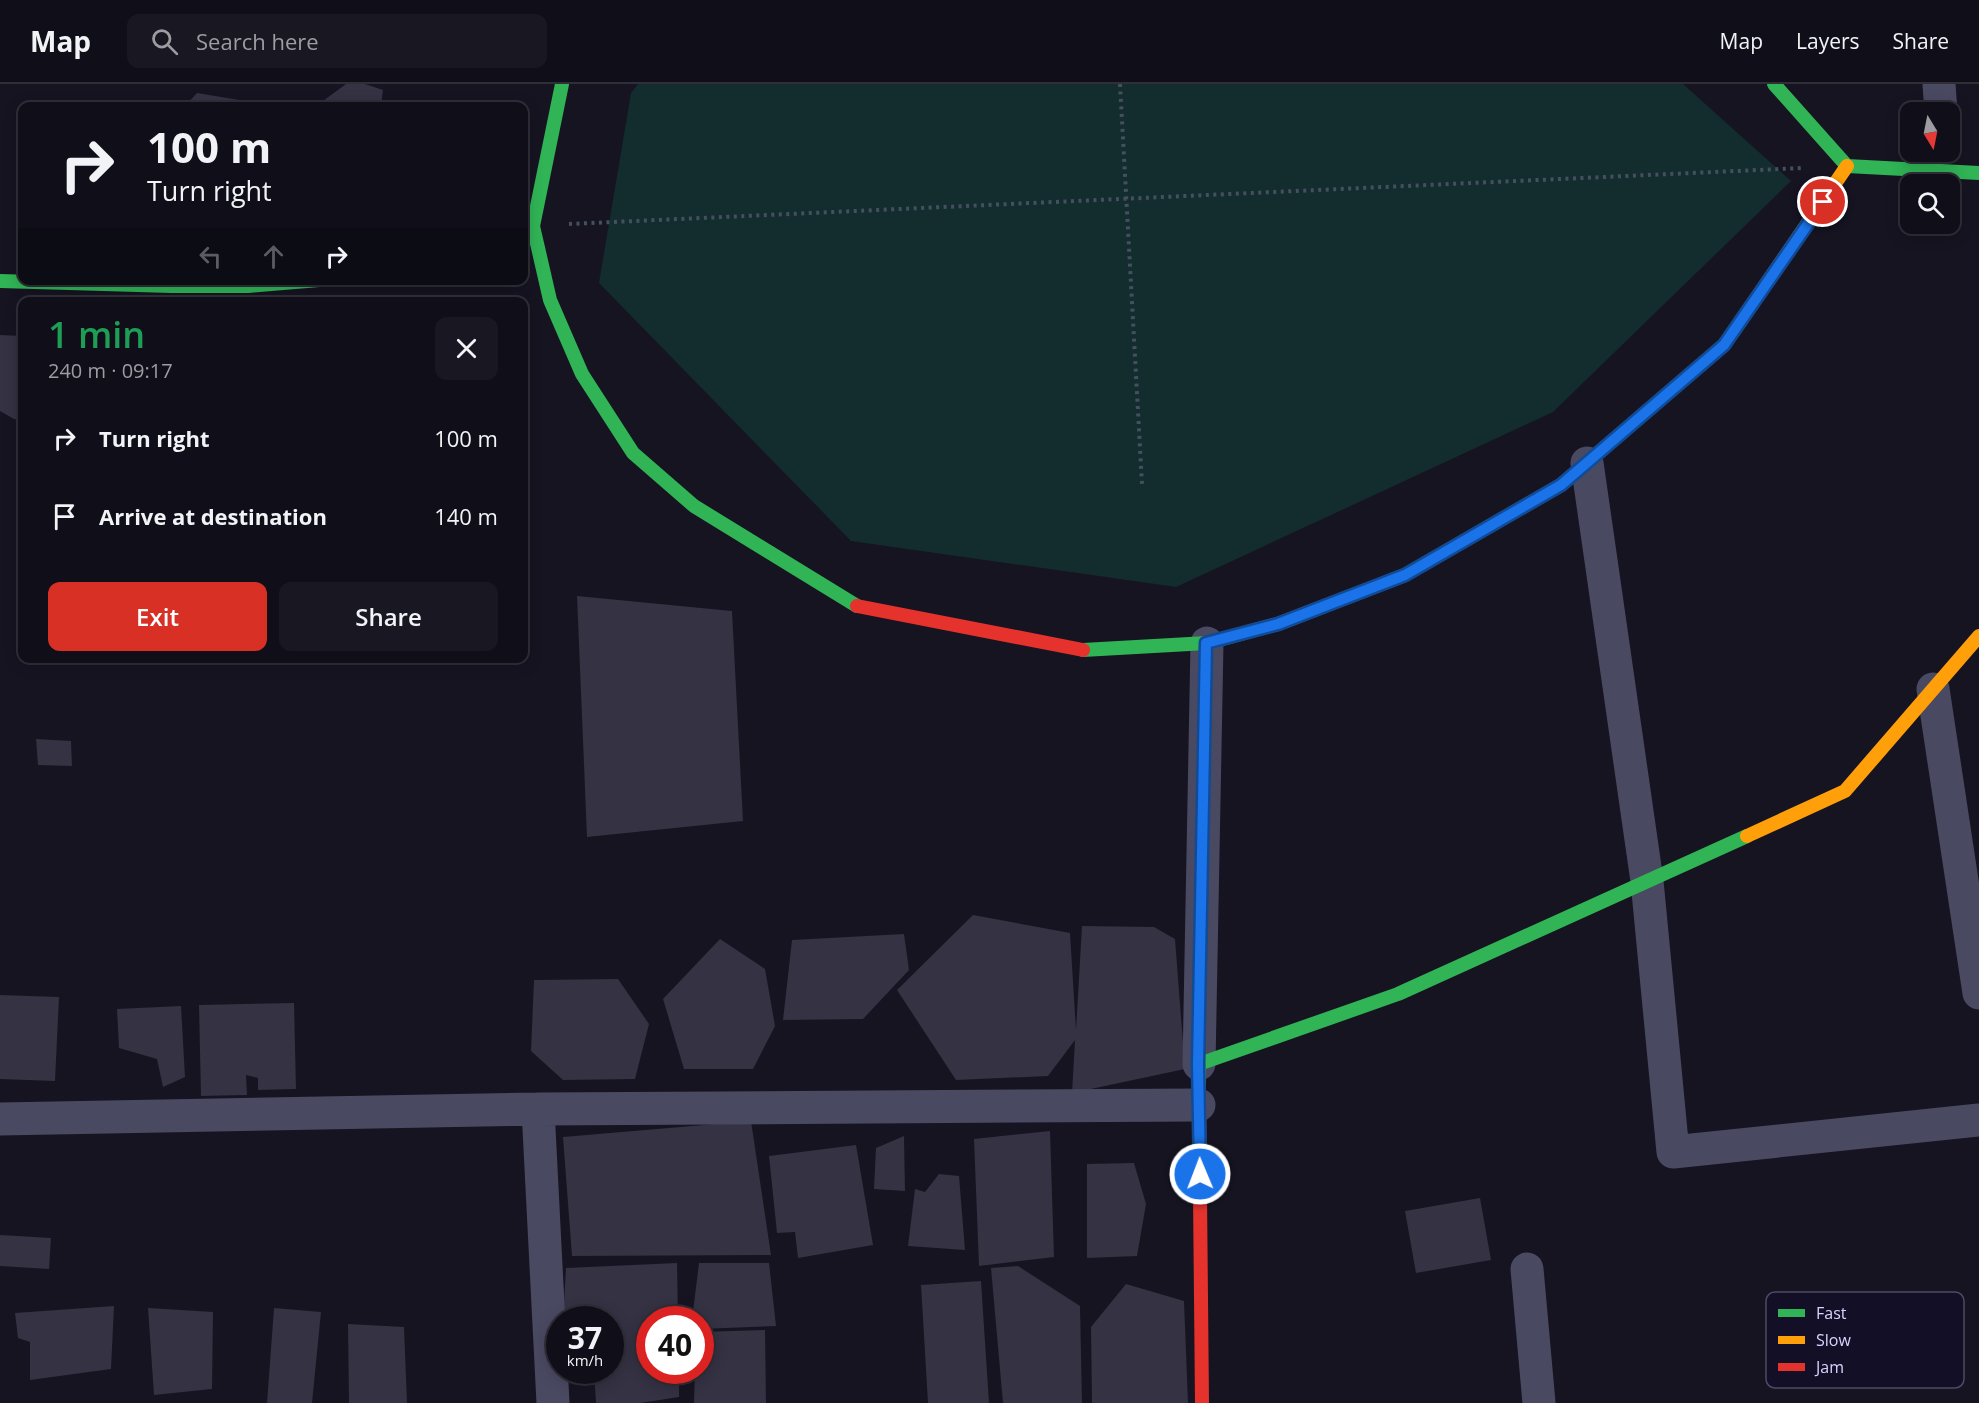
<!DOCTYPE html>
<html lang="en">
<head>
<meta charset="utf-8">
<style>
  :root { --surface:#100f19; --page:#191822; --text:#f1f3f6; --muted:#9c9ca2; --line:#302f38; --accent:#d93025 }
  body { margin:0; font-family:"Open Sans",sans-serif; background:var(--page); color:var(--text); height:100vh; display:flex; flex-direction:column; font-size:22px; white-space:nowrap }
  * { box-sizing:border-box; margin:0 }
  p { font-size:20px; color:var(--muted) }
  .icon { flex:none; width:33px; height:33px; fill:none; stroke:currentColor; stroke-width:2; stroke-linecap:round; stroke-linejoin:round }
  .map { position:relative; flex:1; overflow:hidden }
  .details { position:absolute; left:18px; top:213px; width:510px; height:366px; display:flex; flex-direction:column; background:var(--surface); border-radius:12px; box-shadow:0 3px 15px #0003,0 0 0 2px var(--line) }
  .details>* { flex:none }
  .hud { position:absolute; left:18px; top:18px; width:510px; height:183px; border-radius:12px; box-shadow:0 3px 15px #0003,0 0 0 2px var(--line); background:#100f19; color:var(--text); overflow:hidden }
  .needle { width:39px; rotate:170deg }
  .tools { position:absolute; left:1900px; top:18px; display:grid; gap:12px }
  .tools a { display:grid; place-items:center; width:60px; height:60px; border-radius:12px; background:var(--surface); box-shadow:0 3px 15px #0003,0 0 0 2px var(--line); font-size:30px }
  .speed { position:absolute; left:546px; top:1222px; display:flex; gap:12px; font-size:30px; font-weight:700; text-align:center }
  .speed>* { display:grid; place-content:center; width:78px; height:78px; border-radius:50%; background:var(--surface); box-shadow:0 3px 15px #0003,0 0 0 2px var(--line); line-height:1 }
  .speed small { font-size:15px; font-weight:400 }
  .speed .limit { border:9px solid #d22; background:#fff; color:#111 }
  .pin { position:absolute; display:grid; place-items:center; width:51px; height:51px; color:#fff; margin:-26px; border:3px solid #fff; border-radius:50%; box-shadow:0 2px 6px #0007 }
  .me { position:absolute; width:66px; margin:-33px; rotate:359deg; stroke-linejoin:round; filter:drop-shadow(0 0 4px #0008) }
  .turn { display:flex; align-items:center; gap:21px; height:126px; padding:0 30px; font-size:27px }
  .turn .icon { width:78px; height:78px; stroke-width:2.5 }
  .turn b { display:block; font-size:42px; line-height:51px }
  .lanes { display:flex; align-items:center; height:57px; padding:0 30px; background:#0003; justify-content:center; gap:30px; direction:ltr }
  .lanes .off { opacity:.35 }
  .round { display:grid; place-items:center; flex:none; width:63px; height:63px; border-radius:12px; background:var(--page) }
  .overview { display:flex; align-items:center; justify-content:space-between; height:102px; padding:0 30px }
  h1 { font-size:36px; font-weight:600; line-height:45px; color:#1e9e55 }
  .button { display:flex; gap:12px; margin-top:auto; padding:12px 30px }
  .button a { flex:1; height:69px; border-radius:12px; background:var(--accent); color:#fff; font-size:24px; font-weight:600; line-height:69px; text-align:center }
  .button a+a { background:var(--page); color:var(--text) }
  ul { padding:0; list-style:none }
  li { display:flex; align-items:center; gap:18px; height:78px; padding:0 30px }
  li div { flex:1 }
  li b { display:block; font-size:22px }
  li em { font-style:normal }
  header { display:flex; align-items:center; gap:36px; box-sizing:border-box; height:84px; padding:0 30px; background:var(--surface); border-bottom:2px solid var(--line) }
  header strong { font-size:28px }
  nav { display:flex; gap:33px; margin-inline-start:auto; font-size:21px }
  .search { width:420px; height:54px; background:var(--page); display:flex; align-items:center; gap:15px; box-sizing:border-box; padding:0 21px; border-radius:12px; color:var(--muted); font-size:22px }
  .map>svg:first-child { display:block }
</style>
</head>
<body>
<header>
<strong>Map</strong>
<div class="search"><svg class="icon" aria-label="search" viewBox="0 0 24 24"><circle cx="10" cy="10" r="6"/><path d="M15 15l6 6"/></svg>Search here</div>
<nav><a>Map</a><a>Layers</a><a>Share</a></nav>
</header>
<div class="map">
<svg width="1979" height="1319" viewBox="0 0 1979 1319">
  <rect width="100%" height="100%" fill="#161421"/>
  <path fill="#132c2d" d="M 638,0 L 1683,0 L 1791,97 L 1553,328 L 1176,503 L 851,457 L 599,199 L 631,9 Z"/>
  <path fill="#343243" d="M 346,0 L 365,0 L 383,6 L 381,22 L 324,22 L 323,17 Z
    M 197,9 L 251,18 L 251,22 L 185,22 Z
    M 0,251 L 22,252 L 22,336 L 14,335 L 0,327 Z
    M 577,512 L 732,527 L 743,737 L 587,753 Z
    M 36,655 L 71,657 L 72,682 L 38,681 Z
    M 973,831 L 1070,849 L 1076,946 L 1082,842 L 1154,843 L 1175,855 L 1185,985 L 1072,1009 L 1075,956 L 1048,992 L 956,996 L 897,906 Z
    M 904,850 L 909,886 L 863,935 L 783,936 L 792,856 Z
    M 720,855 L 765,885 L 775,942 L 753,985 L 684,985 L 663,915 Z
    M 618,895 L 649,940 L 635,995 L 563,996 L 531,967 L 534,896 Z
    M 0,911 L 59,913 L 55,997 L 0,995 Z
    M 294,919 L 296,1005 L 258,1006 L 258,994 L 246,991 L 247,1011 L 201,1012 L 199,921 Z
    M 181,922 L 185,993 L 163,1003 L 157,975 L 119,964 L 117,925 Z
    M 751,1037 L 771,1171 L 572,1172 L 563,1053 Z
    M 1050,1047 L 1054,1173 L 979,1182 L 974,1055 Z
    M 904,1052 L 905,1107 L 874,1105 L 876,1064 Z
    M 856,1061 L 873,1161 L 798,1174 L 795,1148 L 777,1149 L 769,1072 Z
    M 1134,1079 L 1146,1120 L 1137,1172 L 1087,1174 L 1087,1080 Z
    M 939,1090 L 959,1092 L 965,1166 L 908,1162 L 915,1105 L 925,1108 Z
    M 1480,1114 L 1491,1176 L 1416,1189 L 1405,1127 Z
    M 0,1151 L 51,1154 L 49,1185 L 0,1182 Z
    M 677,1179 L 678,1236 L 650,1236 L 650,1287 L 679,1287 L 679,1313 L 640,1319 L 596,1319 L 594,1287 L 610,1287 L 610,1236 L 563,1236 L 566,1184 Z
    M 699,1179 L 769,1179 L 776,1242 L 700,1245 L 700,1236 L 692,1236 Z
    M 1018,1182 L 1080,1222 L 1082,1319 L 1003,1319 L 991,1184 Z
    M 981,1197 L 989,1319 L 928,1319 L 921,1201 Z
    M 1126,1200 L 1184,1217 L 1188,1319 L 1092,1319 L 1091,1243 Z
    M 114,1222 L 111,1285 L 30,1296 L 30,1258 L 18,1254 L 15,1229 Z
    M 148,1224 L 213,1228 L 212,1305 L 154,1311 Z
    M 274,1224 L 321,1228 L 312,1319 L 267,1319 Z
    M 348,1240 L 404,1243 L 407,1319 L 349,1319 Z
    M 765,1246 L 766,1319 L 694,1319 L 695,1287 L 700,1287 L 700,1248 Z"/>
  <g fill="none" stroke-linecap="round" stroke-linejoin="round">
    <path stroke="#44505f" stroke-width="4" stroke-dasharray="3 4.5" stroke-linecap="butt" d="M 1120,0 L 1142,400
      M 569,140 L 1802,84"/>
    <path stroke="#4a4962" stroke-width="33" d="M 1939,0 L 1941,28
      M 1587,379 L 1647,797 L 1673,1068 L 1979,1036
      M 1933,605 L 1979,909
      M 1199,980 L 1207,559
      M 0,1035 L 538,1025
      M 1527,1185 L 1539,1319
      M 553,1319 L 538,1025 L 1199,1021"/>
    <path stroke="#30b455" stroke-width="14" d="M 562,0 L 533,142 L 550,216 L 582,290 L 633,369 L 694,422 L 857,522
      M 1774,0 L 1847,82 L 1979,89
      M 0,197 L 172,202 L 248,202 L 319,196
      M 1083,566 L 1207,559 L 1278,540 L 1405,491 L 1561,401 L 1724,261 L 1740,238
      M 1199,1005 L 1199,980 L 1398,910 L 1747,752"/>
    <path stroke="#ff9f0a" stroke-width="14" d="M 1740,238 L 1847,82
      M 1747,752 L 1845,707 L 1979,552"/>
    <path stroke="#e5322d" stroke-width="14" d="M 857,522 L 1083,566
      M 1199,1005 L 1202,1319"/>
  </g>
  <g fill="none" stroke-linecap="round" stroke-linejoin="round">
    <g stroke="#114b97" stroke-width="15">
      <path id="route" d="M 1200,1090 L 1198,980 L 1206,559 L 1278,540 L 1405,491 L 1561,401 L 1724,261 L 1823,118"/>
    </g>
    <use href="#route" stroke="#1a73e8" stroke-width="10"/>
  </g>
  <rect x="1766" y="1208" width="198" height="96" rx="9" fill="#130f26" stroke="#4e4a67" stroke-width="1.5"/>
  <rect x="1778" y="1225" width="27" height="8" fill="#30b455"/>
  <rect x="1778" y="1252" width="27" height="8" fill="#ff9f0a"/>
  <rect x="1778" y="1279" width="27" height="8" fill="#e5322d"/>
  <g font-size="16" fill="#d9d4ff">
    <text x="1816" y="1235">Fast</text>
    <text x="1816" y="1262">Slow</text>
    <text x="1816" y="1289">Jam</text>
  </g>
</svg>
<div class="tools">
<a><svg class="needle" viewBox="-14 -14 28 28"><path d="M0-13l5 13h-10z" fill="#e53935"/><path d="M0 13l5-13h-10z" fill="#9c9ca2"/></svg></a>
<a><svg class="icon" aria-label="search" viewBox="0 0 24 24"><circle cx="10" cy="10" r="6"/><path d="M15 15l6 6"/></svg></a>
</div>
<div class="speed"><div>37<small>km/h</small></div><div class="limit">40</div></div>
<div class="pin" style="left:1823px;top:118px;background:#d93025"><svg class="icon" aria-label="arrive" viewBox="0 0 24 24"><path d="M6 21V4h12l-3 4 3 4H6"/></svg></div>
<svg class="me" style="left:1200px;top:1090px" viewBox="-20 -20 40 40"><circle r="17" fill="#1a73e8" stroke="#fff" stroke-width="3"/><path d="M0-11L8 9 0 5-8 9z" fill="#fff"/></svg>
<div class="hud">
<div class="turn"><svg class="icon" aria-label="right" viewBox="0 0 24 24"><path d="M7 20v-9h11M14 6l5 5-5 5"/></svg><div><b>100 m</b>Turn right</div></div>
<div class="lanes"><svg class="icon off" aria-label="left" viewBox="0 0 24 24"><path d="M17 20v-9H6M10 6l-5 5 5 5"/></svg><svg class="icon off" aria-label="ahead" viewBox="0 0 24 24"><path d="M12 20V5M6 11l6-6 6 6"/></svg><svg class="icon" aria-label="right" viewBox="0 0 24 24"><path d="M7 20v-9h11M14 6l5 5-5 5"/></svg></div>
</div>
<section class="details">
<div class="overview"><div><h1>1 min</h1><p>240 m · 09:17</p></div><a class="round"><svg class="icon" aria-label="close" viewBox="0 0 24 24"><path d="M6 6l12 12M18 6L6 18"/></svg></a></div>
<ul>
<li><svg class="icon" aria-label="right" viewBox="0 0 24 24"><path d="M7 20v-9h11M14 6l5 5-5 5"/></svg><div><b>Turn right</b></div><em>100 m</em></li>
<li><svg class="icon" aria-label="arrive" viewBox="0 0 24 24"><path d="M6 21V4h12l-3 4 3 4H6"/></svg><div><b>Arrive at destination</b></div><em>140 m</em></li>
</ul>
<div class="button"><a>Exit</a><a>Share</a></div>
</section>
</div>
</body>
</html>
